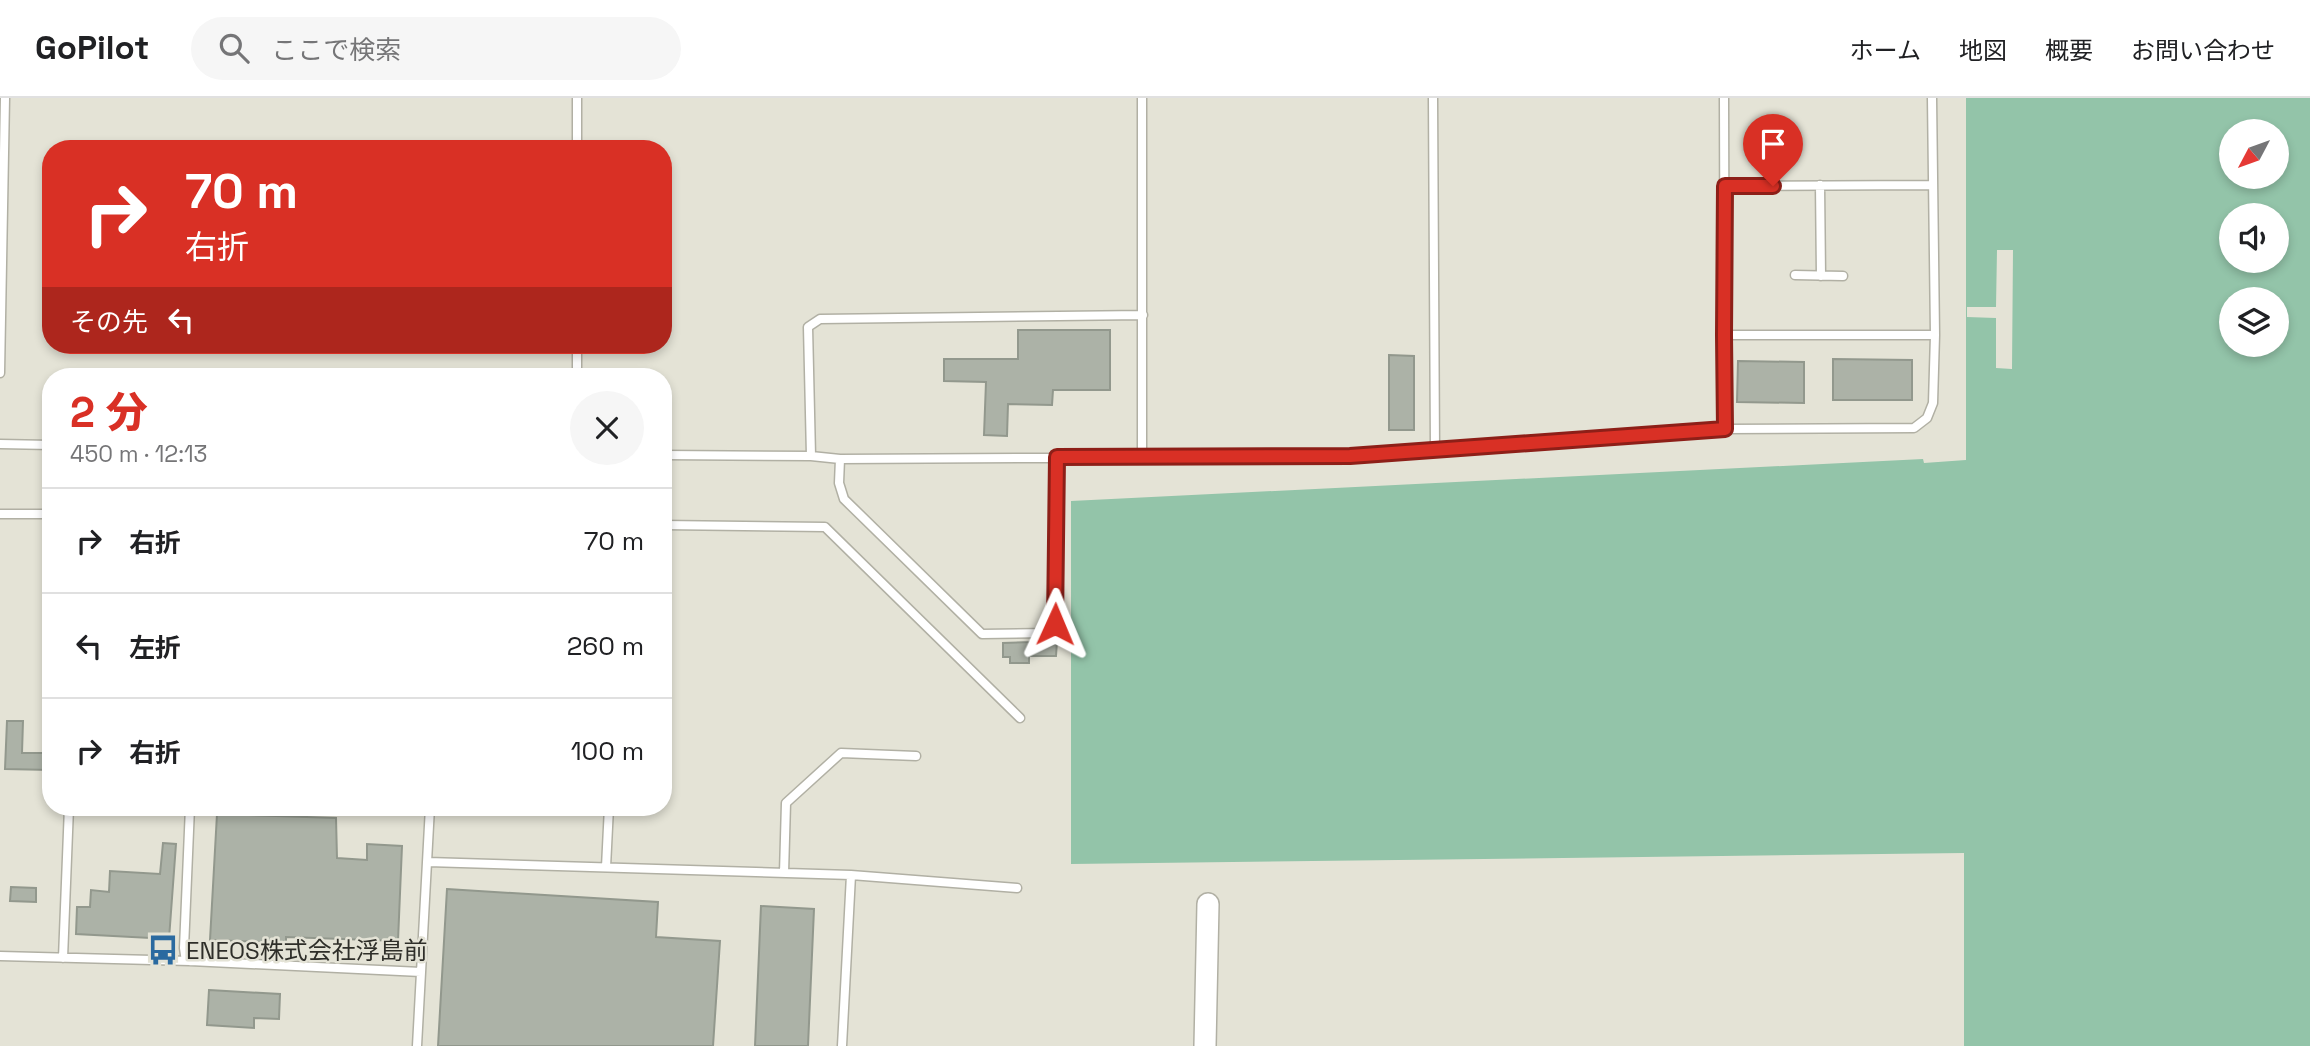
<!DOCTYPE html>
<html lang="ja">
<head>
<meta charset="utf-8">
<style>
  :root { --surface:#fff; --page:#f6f6f6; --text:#202124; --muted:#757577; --line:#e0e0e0; --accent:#d93025 }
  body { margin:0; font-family:"Space Grotesk","Noto Sans JP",sans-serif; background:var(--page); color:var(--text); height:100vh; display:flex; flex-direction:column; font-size:26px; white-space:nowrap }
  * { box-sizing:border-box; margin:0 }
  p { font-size:23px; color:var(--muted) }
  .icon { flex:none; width:38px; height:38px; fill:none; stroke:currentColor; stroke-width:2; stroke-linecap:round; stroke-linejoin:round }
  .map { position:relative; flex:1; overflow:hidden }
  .sheet { position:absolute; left:42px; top:270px; width:630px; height:448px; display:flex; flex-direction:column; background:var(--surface); border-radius:28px; box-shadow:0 4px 10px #0003 }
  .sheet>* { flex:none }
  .hud { position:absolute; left:42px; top:42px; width:630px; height:214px; border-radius:28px; box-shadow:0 4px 10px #0003; background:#d93025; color:#fff; overflow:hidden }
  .needle { width:46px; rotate:229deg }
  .fabs { position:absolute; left:2219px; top:21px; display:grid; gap:14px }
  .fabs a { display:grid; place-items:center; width:70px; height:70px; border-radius:50%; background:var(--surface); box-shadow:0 4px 10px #0003; font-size:35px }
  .pin { position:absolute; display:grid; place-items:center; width:60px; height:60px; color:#fff; margin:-72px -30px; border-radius:50% 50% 50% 0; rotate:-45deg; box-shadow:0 0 7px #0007 }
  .pin .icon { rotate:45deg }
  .me { position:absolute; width:77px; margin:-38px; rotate:1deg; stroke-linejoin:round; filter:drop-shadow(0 0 5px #0008) }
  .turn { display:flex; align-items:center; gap:24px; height:147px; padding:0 28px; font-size:32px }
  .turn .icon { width:91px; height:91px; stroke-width:2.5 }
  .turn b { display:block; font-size:49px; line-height:60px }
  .then { display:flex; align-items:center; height:66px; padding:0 28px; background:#0003; gap:14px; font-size:26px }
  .round { display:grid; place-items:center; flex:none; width:74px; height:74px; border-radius:37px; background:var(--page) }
  .head { display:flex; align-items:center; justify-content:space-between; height:119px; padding:0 28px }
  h1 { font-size:42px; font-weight:800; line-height:52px; color:var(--accent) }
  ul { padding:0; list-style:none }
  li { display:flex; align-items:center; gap:21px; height:105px; padding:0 28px; border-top:2px solid var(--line) }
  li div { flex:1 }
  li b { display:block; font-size:26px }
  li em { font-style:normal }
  header { display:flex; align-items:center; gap:42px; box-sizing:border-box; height:98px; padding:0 35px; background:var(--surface); border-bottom:2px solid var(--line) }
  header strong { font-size:33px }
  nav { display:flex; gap:38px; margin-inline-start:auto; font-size:24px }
  .search { width:490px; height:63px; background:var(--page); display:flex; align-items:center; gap:18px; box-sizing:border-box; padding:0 24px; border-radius:38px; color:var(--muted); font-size:26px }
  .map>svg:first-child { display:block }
</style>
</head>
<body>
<header>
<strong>GoPilot</strong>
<div class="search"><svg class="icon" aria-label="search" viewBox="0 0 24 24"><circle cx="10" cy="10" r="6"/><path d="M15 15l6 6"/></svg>ここで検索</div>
<nav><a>ホーム</a><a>地図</a><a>概要</a><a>お問い合わせ</a></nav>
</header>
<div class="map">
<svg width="2310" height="948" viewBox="0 0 2310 948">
  <rect width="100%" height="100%" fill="#e4e3d6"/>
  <path fill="#93c4a9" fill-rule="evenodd" d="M 1966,0 L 2310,0 L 2310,948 L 1964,948 L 1964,755 L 1071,766 L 1071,403 L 1923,361 L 1924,365 L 1966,362 ZM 2231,33 L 2277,33 L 2277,79 L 2231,79 ZM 2231,117 L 2277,117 L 2277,163 L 2231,163 ZM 2231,201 L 2277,201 L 2277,247 L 2231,247 Z"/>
  <path fill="#e4e3d6" d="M 1997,152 L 2013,152 L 2012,271 L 1996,270 L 1996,220 L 1967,219 L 1967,209 L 1996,209 Z"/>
  <path fill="#acb2a7" stroke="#92988d" stroke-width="2" d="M 1018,232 L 1110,232 L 1110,292 L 1053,292 L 1052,307 L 1008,306 L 1007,338 L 984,337 L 986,284 L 944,283 L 944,261 L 1018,261 Z
    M 1389,257 L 1414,258 L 1414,332 L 1389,332 Z
    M 1833,261 L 1912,262 L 1912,302 L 1833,302 Z
    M 1738,263 L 1804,264 L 1804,305 L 1737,304 Z
    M 1032,543 L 1057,543 L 1056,558 L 1029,558 L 1029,565 L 1010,565 L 1010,559 L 1003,559 L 1003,545 L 1032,544 Z
    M 7,623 L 23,623 L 22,655 L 51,655 L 51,672 L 5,671 Z
    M 217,716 L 336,720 L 337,760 L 367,762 L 367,746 L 402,748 L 398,843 L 286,839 L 286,845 L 210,842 Z
    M 163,745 L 176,746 L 169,841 L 76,836 L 77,809 L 90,809 L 91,792 L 109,794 L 110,773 L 160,776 Z
    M 11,789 L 36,790 L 36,804 L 10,803 Z
    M 447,791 L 658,804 L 656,839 L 720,843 L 713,948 L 438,948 Z
    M 761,808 L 814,811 L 808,948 L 755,948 Z
    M 209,892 L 280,896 L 279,921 L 254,920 L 254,930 L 207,927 Z"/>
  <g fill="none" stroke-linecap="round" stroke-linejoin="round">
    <g stroke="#b1b0a4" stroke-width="11">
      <path id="service" d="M 577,0 L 577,51
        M 1433,0 L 1435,353
        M 1724,0 L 1725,331
        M 1820,87 L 1821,178
        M 1725,88 L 1932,87
        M 1795,177 L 1843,178
        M 1724,237 L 1935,237
        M 577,247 L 577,278
        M 0,275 L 5,0
        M 0,346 L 51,347
        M 663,357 L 811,358 L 840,361 L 1350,358 L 1725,331 L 1914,330 L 1927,320 L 1933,305 L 1935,237 L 1932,0
        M 811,358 L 808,229 L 820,221 L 1143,217
        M 1142,358 L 1142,0
        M 840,361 L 839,385 L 844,401 L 982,536 L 1049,535 L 1055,526 L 1057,359
        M 0,416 L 51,416
        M 663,427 L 825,429 L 1020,620
        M 428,764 L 851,777 L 1017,790
        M 606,769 L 609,709
        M 784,775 L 786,705 L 841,655 L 916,658
        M 0,858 L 190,863 L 421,874
        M 63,860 L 69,709
        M 190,863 L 185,857 L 184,850 L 190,709
        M 417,948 L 430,709
        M 842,948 L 851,777"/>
    </g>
    <g stroke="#b1b0a4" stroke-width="24">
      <path id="tertiary" d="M 1205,948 L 1208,806"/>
    </g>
    <use href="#service" stroke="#fff" stroke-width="8"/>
    <use href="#tertiary" stroke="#fff" stroke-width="21"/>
  </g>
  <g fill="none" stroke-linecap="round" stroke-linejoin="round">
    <g stroke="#8d1f18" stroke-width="18">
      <path id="route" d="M 1055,526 L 1057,359 L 1350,358 L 1725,331 L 1724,237 L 1725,88 L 1773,88"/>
    </g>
    <use href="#route" stroke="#d93025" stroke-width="12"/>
  </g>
  <defs>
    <g id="bus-bare" transform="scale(2.415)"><path d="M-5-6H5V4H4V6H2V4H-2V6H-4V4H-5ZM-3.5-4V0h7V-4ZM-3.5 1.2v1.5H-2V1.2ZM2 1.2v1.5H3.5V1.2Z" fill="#2a6aa0" stroke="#e4e3d6" stroke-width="2.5" paint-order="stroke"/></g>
  </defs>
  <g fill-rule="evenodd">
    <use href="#bus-bare" x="163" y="852"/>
  </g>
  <g text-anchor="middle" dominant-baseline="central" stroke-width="5" stroke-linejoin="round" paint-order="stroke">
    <g font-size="24" fill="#2e2e29" stroke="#e4e3d6" text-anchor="start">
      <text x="186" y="852">ENEOS株式会社浮島前</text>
    </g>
  </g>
</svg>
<div class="fabs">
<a><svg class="needle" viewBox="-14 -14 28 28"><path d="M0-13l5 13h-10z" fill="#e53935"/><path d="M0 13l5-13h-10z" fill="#757577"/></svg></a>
<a><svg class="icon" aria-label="sound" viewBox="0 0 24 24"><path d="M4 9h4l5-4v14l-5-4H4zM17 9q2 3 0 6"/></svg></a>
<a><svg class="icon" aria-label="layers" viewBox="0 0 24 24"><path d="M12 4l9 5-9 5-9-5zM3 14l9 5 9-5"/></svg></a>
</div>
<div class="pin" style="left:1773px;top:88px;background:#d93025"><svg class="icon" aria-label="arrive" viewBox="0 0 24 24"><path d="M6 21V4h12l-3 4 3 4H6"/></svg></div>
<svg class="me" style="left:1055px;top:526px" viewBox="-20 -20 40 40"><path d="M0-17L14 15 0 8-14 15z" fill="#d93025" stroke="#fff" stroke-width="4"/></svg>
<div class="hud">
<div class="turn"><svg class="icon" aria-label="right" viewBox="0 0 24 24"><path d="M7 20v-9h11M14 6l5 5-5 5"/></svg><div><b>70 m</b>右折</div></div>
<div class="then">その先<svg class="icon" aria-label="left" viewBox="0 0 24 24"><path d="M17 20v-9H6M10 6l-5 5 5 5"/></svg></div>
</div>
<section class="sheet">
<div class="head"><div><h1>2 分</h1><p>450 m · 12:13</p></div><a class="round"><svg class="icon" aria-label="close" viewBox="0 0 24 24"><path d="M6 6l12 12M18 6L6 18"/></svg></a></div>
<ul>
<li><svg class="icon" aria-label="right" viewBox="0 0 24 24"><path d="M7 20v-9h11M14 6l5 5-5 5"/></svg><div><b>右折</b></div><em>70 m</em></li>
<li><svg class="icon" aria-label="left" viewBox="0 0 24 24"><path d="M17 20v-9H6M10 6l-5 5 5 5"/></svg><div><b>左折</b></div><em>260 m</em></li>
<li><svg class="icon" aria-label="right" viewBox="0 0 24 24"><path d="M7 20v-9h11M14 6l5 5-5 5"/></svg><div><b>右折</b></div><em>100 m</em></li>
</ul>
</section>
</div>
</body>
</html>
